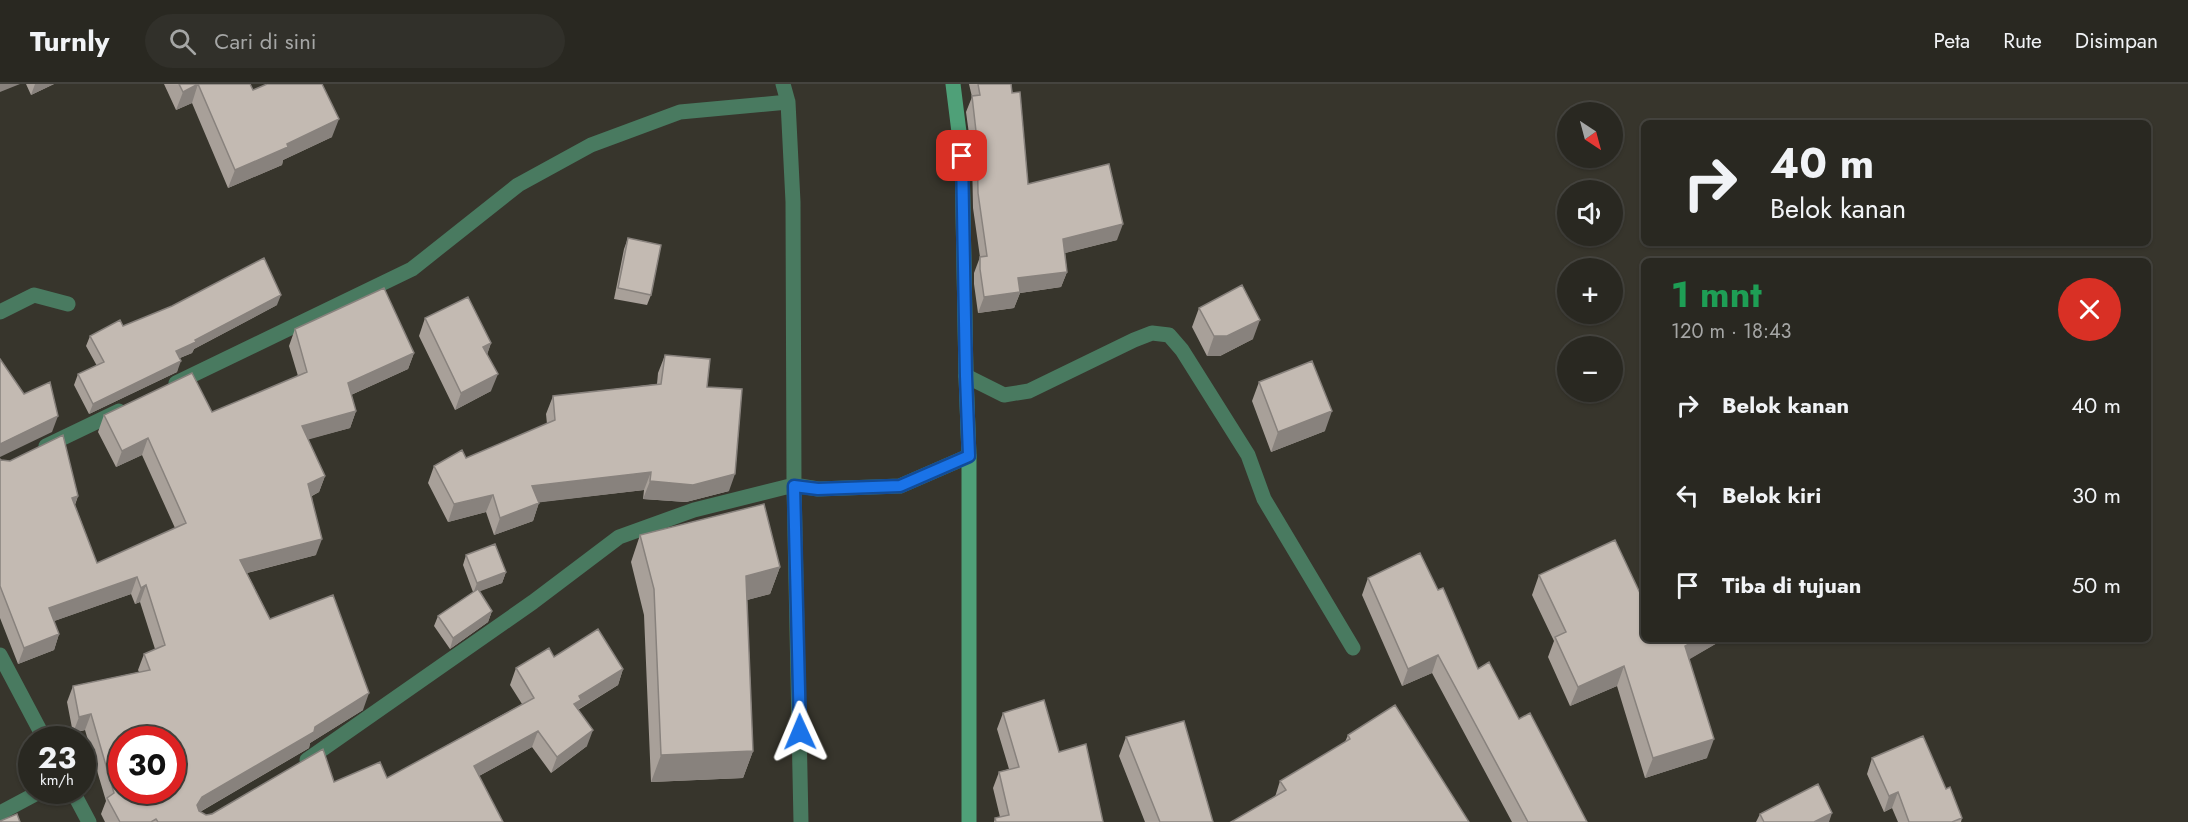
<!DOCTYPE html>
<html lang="id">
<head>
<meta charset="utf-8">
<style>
  :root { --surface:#292821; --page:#31302a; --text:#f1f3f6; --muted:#a5a6a5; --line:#45443f }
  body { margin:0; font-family:Jost,sans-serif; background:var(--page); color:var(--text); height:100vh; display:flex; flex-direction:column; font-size:22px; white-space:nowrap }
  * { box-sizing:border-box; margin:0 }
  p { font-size:20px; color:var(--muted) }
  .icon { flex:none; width:33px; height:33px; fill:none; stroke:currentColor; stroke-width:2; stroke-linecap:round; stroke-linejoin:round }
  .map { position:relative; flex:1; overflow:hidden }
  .drawer { position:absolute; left:1641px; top:174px; width:510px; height:384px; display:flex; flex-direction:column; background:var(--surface); border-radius:9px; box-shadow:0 2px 4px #0004,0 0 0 2px var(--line) }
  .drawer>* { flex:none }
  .banner { position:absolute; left:1641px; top:36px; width:510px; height:126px; border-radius:9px; box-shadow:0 2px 4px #0004,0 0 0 2px var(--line); background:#292821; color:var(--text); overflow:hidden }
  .needle { width:39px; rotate:144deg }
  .buttons { position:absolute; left:1557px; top:18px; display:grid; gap:12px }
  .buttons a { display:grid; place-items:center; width:66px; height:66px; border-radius:50%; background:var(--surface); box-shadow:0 2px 4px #0004,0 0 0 2px var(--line); font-size:30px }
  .speed { position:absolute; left:18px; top:642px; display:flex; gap:12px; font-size:30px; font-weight:700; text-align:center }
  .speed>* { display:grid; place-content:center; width:78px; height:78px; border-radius:50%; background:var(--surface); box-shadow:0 2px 4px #0004,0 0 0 2px var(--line); line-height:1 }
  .speed small { font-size:15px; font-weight:400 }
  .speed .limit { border:9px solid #d22; background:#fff; color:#111 }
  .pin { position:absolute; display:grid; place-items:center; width:51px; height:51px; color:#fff; margin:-26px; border-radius:12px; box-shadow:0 3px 9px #0006 }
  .me { position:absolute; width:66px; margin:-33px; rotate:359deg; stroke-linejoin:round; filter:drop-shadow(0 0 4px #0008) }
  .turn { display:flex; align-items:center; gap:21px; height:126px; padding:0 30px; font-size:27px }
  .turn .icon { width:78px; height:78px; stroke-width:2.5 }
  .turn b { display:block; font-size:42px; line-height:51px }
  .round { display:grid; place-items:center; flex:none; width:63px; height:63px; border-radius:32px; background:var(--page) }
  .summary { display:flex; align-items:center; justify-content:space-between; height:102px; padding:0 30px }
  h1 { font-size:36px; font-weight:700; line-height:45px; color:#1e9e55 }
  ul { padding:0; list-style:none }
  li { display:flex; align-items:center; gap:18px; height:90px; padding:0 30px }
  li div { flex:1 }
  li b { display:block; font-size:22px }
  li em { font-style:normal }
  header { display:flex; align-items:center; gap:36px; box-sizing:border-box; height:84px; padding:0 30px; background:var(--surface); border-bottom:2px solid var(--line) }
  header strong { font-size:28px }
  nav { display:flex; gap:33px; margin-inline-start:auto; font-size:21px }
  .search { width:420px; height:54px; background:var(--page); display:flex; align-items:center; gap:15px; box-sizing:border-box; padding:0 21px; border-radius:33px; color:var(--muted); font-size:22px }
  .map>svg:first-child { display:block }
</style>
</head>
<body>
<header>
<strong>Turnly</strong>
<div class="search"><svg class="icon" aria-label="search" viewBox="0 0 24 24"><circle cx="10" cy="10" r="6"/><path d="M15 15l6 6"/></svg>Cari di sini</div>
<nav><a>Peta</a><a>Rute</a><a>Disimpan</a></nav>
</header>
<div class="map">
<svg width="2188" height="738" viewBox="0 0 2188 738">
  <rect width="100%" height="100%" fill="#37352c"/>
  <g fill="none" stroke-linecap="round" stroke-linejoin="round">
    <path stroke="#497a60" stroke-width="15" d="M 783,0 L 788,18 L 793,118 L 794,401 L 801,738
      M 0,228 L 34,211 L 68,220
      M 966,292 L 1004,311 L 1029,307 L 1134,256 L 1152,249 L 1169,251 L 1182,266 L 1248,371 L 1264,415 L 1353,564
      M 176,299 L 412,185 L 518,101 L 591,61 L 680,28 L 788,18
      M 46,362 L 119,327
      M 0,571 L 45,656
      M 307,676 L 533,518 L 619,453 L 694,426 L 794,401 L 818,405 L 900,402 L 969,372
      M 72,706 L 89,738
      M 0,729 L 43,706"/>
    <path stroke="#4fa078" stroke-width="15" d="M 953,0 L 962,72 L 966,292 L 969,372 L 969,738"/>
  </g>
  <path fill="#a8a099" d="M 26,0 L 54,0 L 31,11 Z
    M 164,0 L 250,0 L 253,6 L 332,53 L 283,76 L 282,81 L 228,104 L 192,19 L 176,26 Z
    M 969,0 L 1011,0 L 1028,100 L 1117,156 L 1065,169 L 1067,188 L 1061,203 L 1020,209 L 1014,224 L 978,229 L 974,200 L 974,189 L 980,173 L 973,124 L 972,72 L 966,28 L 972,13 Z
    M 628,154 L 651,211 L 647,221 L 614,215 L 624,165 Z
    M 277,221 L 194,265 L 192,269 L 180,274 L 177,288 L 89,330 L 74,301 L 78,290 L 97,282 L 86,262 L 90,252 L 123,242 Z
    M 1199,224 L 1253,255 L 1220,272 L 1207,272 L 1192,243 Z
    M 425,234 L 491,259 L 487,270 L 491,307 L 455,326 L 419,252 Z
    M 295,245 L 414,269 L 408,285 L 351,311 L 356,327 L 350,344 L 308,355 L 325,392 L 319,408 L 312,412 L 316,471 L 247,489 L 270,535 L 363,626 L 310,659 L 309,664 L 200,728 L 206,731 L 334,698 L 387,694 L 522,620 L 510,601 L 516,584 L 554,573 L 623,585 L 618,601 L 578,626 L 587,662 L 551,689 L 532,663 L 479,692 L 503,738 L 105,738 L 101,730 L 106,717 L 85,646 L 73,649 L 67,618 L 73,602 L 139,588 L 138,586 L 144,570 L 155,565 L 140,518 L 135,520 L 131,510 L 54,537 L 59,550 L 54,566 L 18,580 L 0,534 L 0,375 L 78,412 L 75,421 L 97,479 L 175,444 L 142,371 L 116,383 L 98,348 L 104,331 L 212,328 L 298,292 L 289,262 Z
    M 665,271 L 707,303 L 729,407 L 686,418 L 643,415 L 644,406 L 539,418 L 533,437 L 494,451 L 486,428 L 448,438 L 428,399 L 434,382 L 466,374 L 547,340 L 546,330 L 553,312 L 657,300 L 658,289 Z
    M 1259,298 L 1325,347 L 1271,368 L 1252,317 Z
    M 640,451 L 780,483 L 770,510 L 747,516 L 753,667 L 743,694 L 651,698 L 644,531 L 631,478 Z
    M 466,471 L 506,488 L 502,499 L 479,507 L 492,527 L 488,538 L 450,565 L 434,542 L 438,532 L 473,508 L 463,481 Z
    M 1539,491 L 1640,509 L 1724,555 L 1689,575 L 1707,674 L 1645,694 L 1617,602 L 1570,622 L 1548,573 L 1554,557 L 1532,511 Z
    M 1368,494 L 1438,506 L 1478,585 L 1519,635 L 1587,738 L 1512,738 L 1432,589 L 1402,602 L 1362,511 Z
    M 1003,629 L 1059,668 L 1103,738 L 994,738 L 995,734 L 1000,733 L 993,704 L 999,688 L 1009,685 L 997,645 Z
    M 1348,651 L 1469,738 L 1275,713 L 1280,697 L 1345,658 Z
    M 1126,653 L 1213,738 L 1145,738 L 1119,672 Z
    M 1872,674 L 1946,705 L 1962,734 L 1961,738 L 1898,738 L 1892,724 L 1884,728 L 1867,690 Z
    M 1760,730 L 1829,738 L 1756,738 Z"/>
  <path fill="#88827d" d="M 0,0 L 20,0 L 0,8 Z
    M 35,0 L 54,0 L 31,11 Z
    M 198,0 L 192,19 L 176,26 L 183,8 Z
    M 339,35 L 332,53 L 283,76 L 282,81 L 228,104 L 235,86 L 287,60 Z
    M 1123,140 L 1117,156 L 1057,171 L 1063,155 Z
    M 1067,188 L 1061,203 L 1020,209 L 1014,224 L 978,229 L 984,213 L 1018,194 Z
    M 281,211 L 277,221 L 194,265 L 192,269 L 172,277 L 176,267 L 195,256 Z
    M 1260,236 L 1253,255 L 1220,272 L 1207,272 L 1214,252 Z
    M 491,259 L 485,277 L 483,263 Z
    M 414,269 L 408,285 L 342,315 L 348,299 Z
    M 181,277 L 177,288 L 89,330 L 93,320 Z
    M 498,290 L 491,307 L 455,326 L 461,309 Z
    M 356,327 L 350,344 L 296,359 L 302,342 Z
    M 1332,327 L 1325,347 L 1271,368 L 1278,348 Z
    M 58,332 L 52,348 L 0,373 L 0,360 L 2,359 Z
    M 148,354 L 142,371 L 116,383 L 122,367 Z
    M 651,388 L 644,406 L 526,420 L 532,402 Z
    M 735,390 L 729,407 L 686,418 L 643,415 L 650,397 Z
    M 325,392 L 319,408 L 303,416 L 308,400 Z
    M 493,411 L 486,428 L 448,438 L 454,420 Z
    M 78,412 L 72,428 L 72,414 Z
    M 539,419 L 533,437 L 494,451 L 500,434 Z
    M 322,455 L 316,471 L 235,492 L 240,476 Z
    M 780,483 L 770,510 L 736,519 L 746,492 Z
    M 506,488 L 502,499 L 473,510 L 477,499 Z
    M 137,493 L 131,510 L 43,541 L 49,524 Z
    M 146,501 L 140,518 L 135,520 L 141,504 Z
    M 492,527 L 488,538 L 450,565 L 453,554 Z
    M 59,550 L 54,566 L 18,580 L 24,564 Z
    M 1698,555 L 1724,555 L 1678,582 L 1685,562 Z
    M 1438,571 L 1432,589 L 1402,602 L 1408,585 Z
    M 1624,582 L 1617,602 L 1570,622 L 1578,603 Z
    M 623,585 L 618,601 L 577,626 L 574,620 L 579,612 Z
    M 369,609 L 363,626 L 310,659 L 309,664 L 196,730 L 197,721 L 202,713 Z
    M 91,630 L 85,646 L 73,649 L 79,633 Z
    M 593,646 L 587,662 L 551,689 L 557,673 Z
    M 538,647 L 532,663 L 468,698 L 474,682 Z
    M 1714,655 L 1707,674 L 1645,694 L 1653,674 Z
    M 753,667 L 743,694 L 651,698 L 661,671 Z
    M 1898,708 L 1892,724 L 1884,728 L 1889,712 Z
    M 1832,729 L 1829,738 L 1814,738 Z"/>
  <path fill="#c3bab2" stroke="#88827d" stroke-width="1.5" fill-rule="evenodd" d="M 179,0 L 250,0 L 253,6 L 267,0 L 322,0 L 339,35 L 287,60 L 288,63 L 235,86 L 198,0 L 183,8 Z
    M 978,0 L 1011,0 L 1012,9 L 1020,8 L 1028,100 L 1109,80 L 1123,140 L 1063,155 L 1067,188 L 1018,194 L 1020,208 L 984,213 L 980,185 L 980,173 L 987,172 L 978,109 L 977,56 L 972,12 L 980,11 Z
    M 628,154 L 661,161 L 651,211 L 618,204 Z
    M 264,174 L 281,211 L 195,256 L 196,258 L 176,267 L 181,277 L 93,320 L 78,290 L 104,278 L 90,252 L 120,236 L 123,242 L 172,222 Z
    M 1242,201 L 1260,236 L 1227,252 L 1214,252 L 1199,224 Z
    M 384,204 L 414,269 L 348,299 L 356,327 L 302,342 L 325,392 L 308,400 L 322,455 L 240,476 L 270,535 L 333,511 L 369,609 L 315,643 L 314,648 L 202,713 L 197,721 L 199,727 L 206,731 L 212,730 L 323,665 L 334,698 L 380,678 L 387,694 L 534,614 L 516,584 L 549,564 L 554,573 L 598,545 L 623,585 L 579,612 L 581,616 L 574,620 L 593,646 L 557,673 L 538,647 L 474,682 L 503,738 L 158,738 L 156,735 L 151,738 L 120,738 L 107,714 L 114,709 L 91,630 L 79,633 L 73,602 L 150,586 L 144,570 L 165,561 L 146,501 L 141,504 L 137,493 L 49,524 L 59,550 L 24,564 L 0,502 L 0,375 L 1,376 L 10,377 L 63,351 L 78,412 L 72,414 L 97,479 L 186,439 L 148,354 L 122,367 L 104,331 L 192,289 L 212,328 L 307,288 L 295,245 ZM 122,656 L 172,656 L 172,706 L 122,706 Z
    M 468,213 L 491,259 L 483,263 L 498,290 L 461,309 L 425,234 Z
    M 665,271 L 710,275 L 707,303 L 742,305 L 735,390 L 693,401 L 650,397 L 651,388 L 532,402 L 539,419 L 500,434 L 493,411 L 454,420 L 434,382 L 462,366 L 466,374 L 555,336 L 553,312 L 661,300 Z
    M 0,275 L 24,310 L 50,298 L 58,332 L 0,360 Z
    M 1312,277 L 1332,327 L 1278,348 L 1259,298 Z
    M 764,420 L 780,483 L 746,492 L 753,667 L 661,671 L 654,505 L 640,451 Z
    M 1615,456 L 1640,509 L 1644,507 L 1644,555 L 1698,555 L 1685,562 L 1714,655 L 1653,674 L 1624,582 L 1578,603 L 1555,553 L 1566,548 L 1539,491 Z
    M 495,460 L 506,488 L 477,499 L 466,471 Z
    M 1420,469 L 1438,506 L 1443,504 L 1478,585 L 1489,578 L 1519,635 L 1530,629 L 1587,738 L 1528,738 L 1438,571 L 1408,585 L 1368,494 Z
    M 478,505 L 492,527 L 453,554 L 438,532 Z
    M 1044,616 L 1059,668 L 1086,660 L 1103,738 L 996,738 L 995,734 L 1009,731 L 999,688 L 1019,683 L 1003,629 Z
    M 1395,621 L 1469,738 L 1231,738 L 1286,706 L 1280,697 L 1350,655 L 1348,651 Z
    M 1184,637 L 1213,738 L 1160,738 L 1126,653 Z
    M 1923,652 L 1946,705 L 1950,703 L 1962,734 L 1952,738 L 1909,738 L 1898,708 L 1889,712 L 1872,674 Z
    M 1818,700 L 1832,729 L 1814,738 L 1764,738 L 1760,730 Z
    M 17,730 L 20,738 L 0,738 L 0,737 Z"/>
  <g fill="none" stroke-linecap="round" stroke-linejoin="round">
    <g stroke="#114b97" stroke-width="15">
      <path id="route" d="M 800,648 L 794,402 L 818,405 L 900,402 L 969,372 L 966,292 L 962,72"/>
    </g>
    <use href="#route" stroke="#1a73e8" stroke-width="10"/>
  </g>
</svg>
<div class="buttons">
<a><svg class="needle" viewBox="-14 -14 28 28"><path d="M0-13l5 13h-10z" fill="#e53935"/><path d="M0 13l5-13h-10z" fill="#a5a6a5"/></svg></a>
<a><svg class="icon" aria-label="sound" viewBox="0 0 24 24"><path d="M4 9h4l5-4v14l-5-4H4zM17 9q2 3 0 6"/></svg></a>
<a>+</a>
<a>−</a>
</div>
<div class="speed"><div>23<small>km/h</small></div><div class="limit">30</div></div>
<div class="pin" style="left:962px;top:72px;background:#d93025"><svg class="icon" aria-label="arrive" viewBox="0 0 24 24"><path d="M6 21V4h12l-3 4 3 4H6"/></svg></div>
<svg class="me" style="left:800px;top:648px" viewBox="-20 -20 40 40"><path d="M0-17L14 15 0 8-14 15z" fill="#1a73e8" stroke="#fff" stroke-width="4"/></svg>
<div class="banner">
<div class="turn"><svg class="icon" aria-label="right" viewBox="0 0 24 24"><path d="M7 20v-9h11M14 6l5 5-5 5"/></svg><div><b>40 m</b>Belok kanan</div></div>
</div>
<section class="drawer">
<div class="summary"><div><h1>1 mnt</h1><p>120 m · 18:43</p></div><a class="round" style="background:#d93025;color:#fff"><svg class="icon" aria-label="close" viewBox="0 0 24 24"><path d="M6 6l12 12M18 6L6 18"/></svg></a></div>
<ul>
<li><svg class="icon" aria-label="right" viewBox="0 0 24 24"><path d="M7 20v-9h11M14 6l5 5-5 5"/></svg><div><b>Belok kanan</b></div><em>40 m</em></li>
<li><svg class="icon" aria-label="left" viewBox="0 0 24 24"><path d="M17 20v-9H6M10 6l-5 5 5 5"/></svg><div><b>Belok kiri</b></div><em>30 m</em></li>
<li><svg class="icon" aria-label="arrive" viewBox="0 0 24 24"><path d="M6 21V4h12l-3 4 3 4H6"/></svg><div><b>Tiba di tujuan</b></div><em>50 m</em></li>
</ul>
</section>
</div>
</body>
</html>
